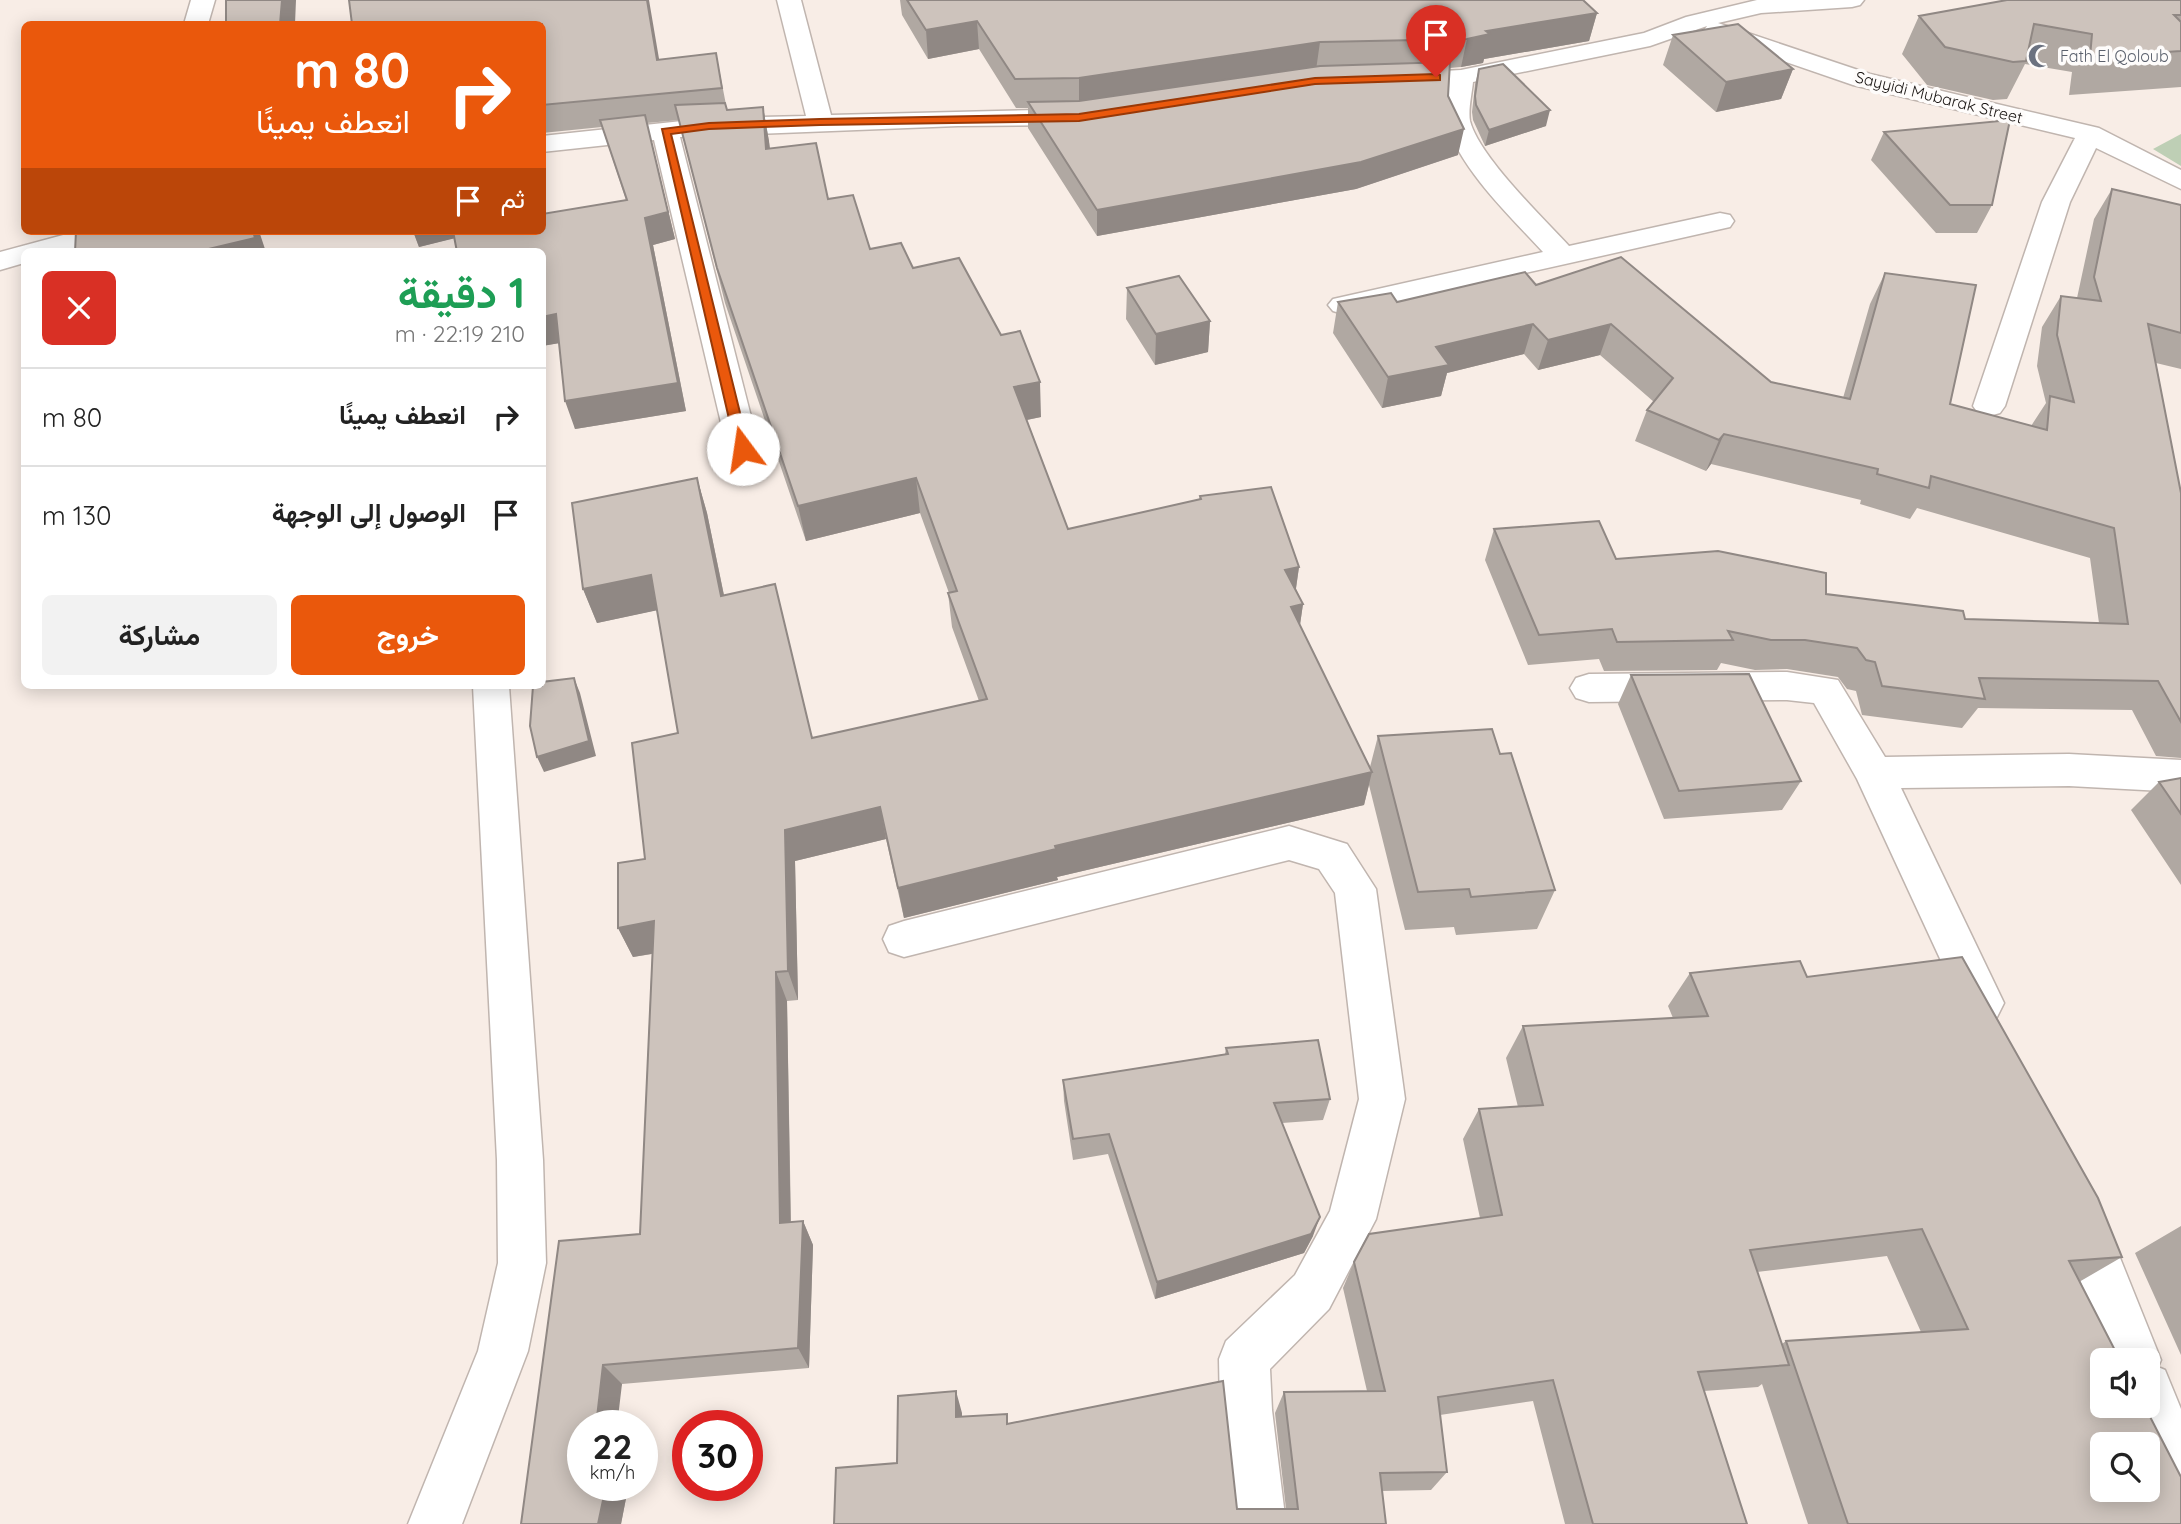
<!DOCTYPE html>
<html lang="ar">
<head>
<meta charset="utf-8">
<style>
  :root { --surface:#fff; --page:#f2f2f2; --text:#222; --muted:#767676; --line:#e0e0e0; --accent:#ea580c }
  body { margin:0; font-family:Quicksand,Vazirmatn,sans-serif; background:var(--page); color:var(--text); direction:rtl; height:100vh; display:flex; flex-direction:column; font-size:26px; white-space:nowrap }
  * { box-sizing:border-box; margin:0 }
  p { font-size:23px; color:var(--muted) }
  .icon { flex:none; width:38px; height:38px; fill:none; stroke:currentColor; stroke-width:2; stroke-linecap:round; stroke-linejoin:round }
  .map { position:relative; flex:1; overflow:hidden; direction:ltr }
  .details { position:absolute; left:21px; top:248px; width:525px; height:441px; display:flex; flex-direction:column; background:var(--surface); border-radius:10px; box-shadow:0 4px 18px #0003; direction:rtl }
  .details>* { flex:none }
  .top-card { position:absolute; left:21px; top:21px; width:525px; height:214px; border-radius:10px; box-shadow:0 4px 18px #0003; direction:rtl; background:#ea580c; color:#fff; overflow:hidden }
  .fabs { position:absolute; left:2090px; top:1348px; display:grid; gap:14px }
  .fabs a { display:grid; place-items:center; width:70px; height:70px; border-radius:10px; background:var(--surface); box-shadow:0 4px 18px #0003; font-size:35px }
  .speed { position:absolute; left:567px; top:1410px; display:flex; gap:14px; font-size:35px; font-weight:700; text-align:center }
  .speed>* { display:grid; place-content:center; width:91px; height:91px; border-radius:50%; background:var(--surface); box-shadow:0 4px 18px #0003; line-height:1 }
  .speed small { font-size:18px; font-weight:400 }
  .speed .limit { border:10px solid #d22; background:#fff; color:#111 }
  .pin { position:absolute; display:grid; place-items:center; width:60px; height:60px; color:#fff; margin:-72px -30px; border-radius:50% 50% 50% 0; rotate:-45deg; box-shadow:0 0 7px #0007 }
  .pin .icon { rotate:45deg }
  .me { position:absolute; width:77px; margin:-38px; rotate:346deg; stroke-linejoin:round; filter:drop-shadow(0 0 5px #0008) }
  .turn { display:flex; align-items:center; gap:24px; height:147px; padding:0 21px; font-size:32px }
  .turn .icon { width:91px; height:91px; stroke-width:2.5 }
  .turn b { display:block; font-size:49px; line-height:60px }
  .then { display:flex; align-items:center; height:66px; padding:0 21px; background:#0003; gap:14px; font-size:26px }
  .round { display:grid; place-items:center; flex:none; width:74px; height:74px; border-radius:10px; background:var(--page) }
  .summary { display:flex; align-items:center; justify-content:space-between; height:119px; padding:0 21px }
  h1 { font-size:42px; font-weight:700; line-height:52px; color:#1e9e55 }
  .button { display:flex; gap:14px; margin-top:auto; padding:14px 21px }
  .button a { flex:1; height:80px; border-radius:10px; background:var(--accent); color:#fff; font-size:28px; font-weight:700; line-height:80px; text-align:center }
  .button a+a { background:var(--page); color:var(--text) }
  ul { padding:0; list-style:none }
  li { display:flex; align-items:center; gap:21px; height:98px; padding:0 21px; border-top:2px solid var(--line) }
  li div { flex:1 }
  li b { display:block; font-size:26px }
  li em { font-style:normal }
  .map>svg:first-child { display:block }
</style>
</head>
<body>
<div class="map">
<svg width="2181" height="1524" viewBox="0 0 2181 1524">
  <rect width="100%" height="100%" fill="#f8ede6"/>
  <path fill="#becfb5" d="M 2181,134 L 2181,166 L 2153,149 Z"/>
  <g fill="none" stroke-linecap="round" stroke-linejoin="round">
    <g stroke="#c0b5af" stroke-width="3">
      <path id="minor" d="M 191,0 L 215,0 L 208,24 L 184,24 Z
        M 777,0 L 801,0 L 831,115 L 1082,109 L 1091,112 L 1095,117 L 1091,122 L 1082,125 L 958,126 L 680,137 L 759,448 L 754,456 L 743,459 L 732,456 L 727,448 L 654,140 L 542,152 L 542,136 L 710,118 L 806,116 Z
        M 1757,0 L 1864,0 L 1860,5 L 1852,7 L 1761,13 L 1718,23 L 1870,74 L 2099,128 L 2181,170 L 2181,189 L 2096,148 L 2070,202 L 2005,406 L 2000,413 L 1989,416 L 1978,413 L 1973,406 L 2042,202 L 2075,138 L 1853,85 L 1708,35 L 1704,30 L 1707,26 L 1650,46 L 1473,82 C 1472,93 1468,110 1470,121 C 1479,156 1543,218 1569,246 L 1720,213 L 1730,215 L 1734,221 L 1730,227 L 1343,314 L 1333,311 L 1328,305 L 1333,299 L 1543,252 C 1508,214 1463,172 1445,122 C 1442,112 1447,96 1448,85 L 1398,86 L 1389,84 L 1386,79 L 1389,74 L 1461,70 L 1644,33 L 1686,17 Z
        M 78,231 L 123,231 L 119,237 L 65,252 L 24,252 L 24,263 L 0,270 L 0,252 Z
        M 1787,672 L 1838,680 L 1885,757 L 2069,754 L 2181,760 L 2181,792 L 2069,786 L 1901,788 L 2004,1003 L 1997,1017 L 1982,1022 L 1967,1017 L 1857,779 L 1814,703 L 1787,700 L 1589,702 L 1576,698 L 1570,688 L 1576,678 L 1589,674 Z
        M 473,686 L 509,686 L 543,1160 L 546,1263 L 528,1351 L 462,1524 L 408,1524 L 478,1351 L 498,1263 L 497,1160 Z
        M 1289,826 L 1347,844 L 1376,889 L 1405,1099 L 1376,1219 L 1329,1309 L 1270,1369 L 1272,1410 L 1286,1524 L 1232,1524 L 1220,1410 L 1219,1359 L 1226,1341 L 1295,1275 L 1330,1211 L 1359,1099 L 1335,893 L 1319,869 L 1289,860 L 904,957 L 889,952 L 883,939 L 889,926 L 904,921 Z
        M 2081,1197 L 2098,1203 L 2161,1360 L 2158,1367 L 2165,1370 L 2181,1409 L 2181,1500 L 2162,1493 L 2147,1455 L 2147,1444 L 2143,1444 L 2128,1405 L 2147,1405 L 2147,1360 L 2111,1360 L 2057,1220 L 2064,1203 Z"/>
    </g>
    <use href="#minor" fill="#fff" fill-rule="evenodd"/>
  </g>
  <path fill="#b0a8a2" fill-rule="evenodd" d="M 900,0 L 1583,0 L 1597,13 L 1589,41 L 1484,59 L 1483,63 L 1461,67 L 1450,68 L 1448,96 L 1458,155 L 1356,189 L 1097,236 L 1028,128 L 1028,108 L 1016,108 L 979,49 L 928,59 L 902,15 Z
    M 2181,0 L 2181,87 L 2069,95 L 2072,72 L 2025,64 L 2007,99 L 1993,100 L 1927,85 L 1902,54 L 1919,16 Z
    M 542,24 L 659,60 L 716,53 L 727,110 L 763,107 L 770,148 L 828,199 L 870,249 L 913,268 L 1041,417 L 1027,420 L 1068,529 L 1199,500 L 1200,496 L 1299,567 L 1296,589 L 1303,604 L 1300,625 L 1370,767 L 1378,736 L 1500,754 L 1555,890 L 1537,929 L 1456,935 L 1454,927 L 1405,930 L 1369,785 L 1364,805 L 1057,877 L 1058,880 L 904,918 L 886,839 L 795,861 L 798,1000 L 787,1001 L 791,1222 L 803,1221 L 813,1245 L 809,1368 L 622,1384 L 583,1486 L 625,1486 L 628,1488 L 621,1524 L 521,1524 L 640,1234 L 652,954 L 633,957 L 618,928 L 645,859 L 678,733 L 657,610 L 597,623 L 583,589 L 697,478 L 707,513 L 724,595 L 812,738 L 979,701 L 952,627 L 948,593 L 949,593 L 920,513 L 806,541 L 725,303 L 679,120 L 647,123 L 675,239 L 653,245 L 686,411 L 575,429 L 559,343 L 542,346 L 542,252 L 454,238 L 419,247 L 413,231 L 542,231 L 626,200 L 602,127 L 542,133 Z
    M 1673,35 L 1793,69 L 1781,99 L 1716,112 L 1663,65 Z
    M 1479,69 L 1546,126 L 1485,146 L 1473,120 L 1472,112 L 1475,84 Z
    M 1884,132 L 1992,205 L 1977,233 L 1936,233 L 1871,160 Z
    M 2112,189 L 2181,205 L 2181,369 L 2156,363 L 2181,493 L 2181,758 L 2156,756 L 2132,710 L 1978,708 L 1962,728 L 1862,715 L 1856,691 L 1847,689 L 1838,677 L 1787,669 L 1755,670 L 1721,663 L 1717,670 L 1604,671 L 1599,659 L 1528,665 L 1485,560 L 1494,529 L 1616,559 L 1826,594 L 1965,619 L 2099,623 L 2090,558 L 1917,508 L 1910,519 L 1860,504 L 1861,500 L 1711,464 L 1706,471 L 1635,441 L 1647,410 L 1654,402 L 1600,355 L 1538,370 L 1524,354 L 1447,373 L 1441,396 L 1382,408 L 1333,333 L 1338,302 L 1397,302 L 1536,285 L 1771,382 L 1843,398 L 1870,304 L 1885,273 L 1950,404 L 2031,426 L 2046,403 L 2037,366 L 2042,327 L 2061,296 L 2077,298 L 2094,219 Z
    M 1127,288 L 1210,321 L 1208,352 L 1155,365 L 1126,319 Z
    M 1631,675 L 1801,781 L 1782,810 L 1664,819 L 1618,704 Z
    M 2181,778 L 2181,885 L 2131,810 L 2159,782 Z
    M 1690,973 L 1807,977 L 2122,1257 L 2079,1282 L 2181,1524 L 1808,1524 L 1762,1384 L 1758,1387 L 1704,1391 L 1747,1524 L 1565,1524 L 1533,1401 L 1440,1415 L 1447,1472 L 1431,1490 L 1382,1491 L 1386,1524 L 834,1524 L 897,1463 L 962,1413 L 962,1417 L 1008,1424 L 1237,1509 L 1286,1509 L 1275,1413 L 1284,1392 L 1367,1391 L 1343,1288 L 1354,1262 L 1480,1218 L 1463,1139 L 1479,1109 L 1518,1107 L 1506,1058 L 1523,1026 L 1673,1018 L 1668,1006 ZM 1887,1256 L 1921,1332 L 1786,1341 L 1782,1344 L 1757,1272 Z
    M 1226,1048 L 1330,1099 L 1323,1120 L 1282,1123 L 1313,1236 L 1304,1253 L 1155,1299 L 1108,1154 L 1073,1160 L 1064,1101 L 1063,1080 L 1225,1054 Z
    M 2181,1226 L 2181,1355 L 2135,1253 Z"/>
  <path fill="#908884" d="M 282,0 L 296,0 L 295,24 L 280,24 Z
    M 647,0 L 649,0 L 664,88 L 657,60 Z
    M 1597,13 L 1589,41 L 1484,59 L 1483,63 L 1461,67 L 1467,39 L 1486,31 Z
    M 977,21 L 979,49 L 928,59 L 926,30 Z
    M 1320,42 L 1316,70 L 1079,106 L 1079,78 Z
    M 1793,69 L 1781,99 L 1716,112 L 1726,82 Z
    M 763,107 L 769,141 L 773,184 L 766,149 Z
    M 1550,110 L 1546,126 L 1485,146 L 1489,130 Z
    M 1464,129 L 1458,155 L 1356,189 L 1097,236 L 1097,210 Z
    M 652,143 L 675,239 L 653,245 L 686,411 L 575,429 L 565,401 L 645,218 Z
    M 253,231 L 259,231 L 266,252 L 196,252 Z
    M 413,231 L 471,231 L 472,234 L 419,247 Z
    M 556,314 L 566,342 L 542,346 L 542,317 Z
    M 1210,321 L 1208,352 L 1155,365 L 1156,334 Z
    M 1533,324 L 1524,354 L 1447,373 L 1441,396 L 1382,408 L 1388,377 L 1436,347 Z
    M 1611,324 L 1600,355 L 1538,370 L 1548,340 Z
    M 1040,382 L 1041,417 L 1016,422 L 1014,387 Z
    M 1724,434 L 1711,464 L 1706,471 L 1719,440 Z
    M 697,478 L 707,513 L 731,630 L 721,596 Z
    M 916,478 L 920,513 L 806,541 L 798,506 Z
    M 1299,567 L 1294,601 L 1285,570 Z
    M 651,575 L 663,609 L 597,623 L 583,589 Z
    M 1303,604 L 1298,638 L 1291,607 Z
    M 574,678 L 580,693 L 596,756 L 544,772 L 537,757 Z
    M 1372,772 L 1364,805 L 1057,877 L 1058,880 L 904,918 L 898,888 L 1055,846 Z
    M 880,807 L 886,839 L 795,861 L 798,1000 L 788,971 L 785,830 Z
    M 654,921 L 668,951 L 633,957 L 618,928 Z
    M 776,972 L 787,1001 L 791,1246 L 780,1223 Z
    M 1320,1217 L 1313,1236 L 1304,1253 L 1155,1299 L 1157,1282 Z
    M 803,1221 L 813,1245 L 809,1368 L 798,1348 Z
    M 603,1365 L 622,1384 L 617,1426 L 596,1426 Z
    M 956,1391 L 962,1413 L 962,1438 L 956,1417 Z
    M 606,1486 L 625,1486 L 628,1488 L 621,1524 L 598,1524 Z"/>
  <path fill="#cdc3bc" stroke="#908884" stroke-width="2" fill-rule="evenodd" d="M 226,0 L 282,0 L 280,24 L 226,24 Z
    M 349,0 L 647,0 L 657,60 L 716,53 L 722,88 L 542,105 L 542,24 L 352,24 Z
    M 907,0 L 1583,0 L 1597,13 L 1486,31 L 1490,34 L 1467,39 L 1320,42 L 1079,78 L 1015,79 L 977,21 L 926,30 Z
    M 2007,0 L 2181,0 L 2181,15 L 2174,15 L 2181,22 L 2181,51 L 2090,57 L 2092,34 L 2034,24 L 2026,61 L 2013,62 L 1945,47 L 1919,16 Z
    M 1738,24 L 1793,69 L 1726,82 L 1673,35 Z
    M 1450,62 L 1448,96 L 1464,129 L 1361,162 L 1097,210 L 1028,102 L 1079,101 L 1320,66 Z
    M 1503,64 L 1550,110 L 1489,130 L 1476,105 L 1475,96 L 1479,69 Z
    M 725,103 L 727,110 L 763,107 L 766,149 L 816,143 L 828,199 L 853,195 L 870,249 L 901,243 L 913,268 L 959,258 L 1001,335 L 1020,331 L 1040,382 L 1014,387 L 1068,529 L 1201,499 L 1200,496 L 1271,487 L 1299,567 L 1285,570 L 1303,604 L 1291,607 L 1372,772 L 1055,846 L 1056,849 L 898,888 L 880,807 L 785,830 L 788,971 L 776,972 L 780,1223 L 803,1221 L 798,1348 L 603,1365 L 596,1426 L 583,1426 L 583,1486 L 606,1486 L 598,1524 L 521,1524 L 559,1241 L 640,1234 L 654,921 L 618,928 L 618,863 L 645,859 L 632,743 L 678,733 L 651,575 L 583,589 L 572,503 L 697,478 L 721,596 L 775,584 L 812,738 L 987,699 L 948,593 L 957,591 L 916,478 L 798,506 L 717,268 L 675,105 Z
    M 645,115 L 668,212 L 645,218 L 678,383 L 565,401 L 556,314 L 542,317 L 542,252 L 457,252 L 453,231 L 542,231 L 542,214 L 627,200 L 600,120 Z
    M 2010,120 L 1992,205 L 1950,205 L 1884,132 Z
    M 2112,189 L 2181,205 L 2181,333 L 2148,324 L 2181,493 L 2181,722 L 2158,681 L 1979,678 L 1985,699 L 1882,686 L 1875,662 L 1866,660 L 1857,648 L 1805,640 L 1771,640 L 1728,631 L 1733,640 L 1617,642 L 1612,629 L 1539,635 L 1494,529 L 1599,521 L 1616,559 L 1718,551 L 1826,573 L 1826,594 L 1963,611 L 1965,619 L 2128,624 L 2114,528 L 1931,476 L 1929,488 L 1877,474 L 1878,469 L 1724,434 L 1719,440 L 1647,410 L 1673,378 L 1611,324 L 1548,340 L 1533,324 L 1436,347 L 1449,365 L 1388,377 L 1338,302 L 1391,293 L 1397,302 L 1525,272 L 1536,285 L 1621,257 L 1771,382 L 1850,399 L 1885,273 L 1976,285 L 1950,404 L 2047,430 L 2050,396 L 2074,402 L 2057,335 L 2061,296 L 2101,301 L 2094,277 Z
    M 76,231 L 253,231 L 255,238 L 196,252 L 75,252 Z
    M 1179,276 L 1210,321 L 1156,334 L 1127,288 Z
    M 1749,674 L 1801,781 L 1679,791 L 1631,675 Z
    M 574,678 L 589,741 L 537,757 L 530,726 L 533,686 L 542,686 L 542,682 Z
    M 1492,729 L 1500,754 L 1511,753 L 1555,890 L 1471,897 L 1469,889 L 1418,892 L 1378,736 Z
    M 2181,778 L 2181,814 L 2159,782 Z
    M 1962,957 L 2098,1198 L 2122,1257 L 2069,1261 L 2120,1360 L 2102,1360 L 2102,1405 L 2144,1405 L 2181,1477 L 2181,1524 L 1848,1524 L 1786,1341 L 1968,1329 L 1922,1229 L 1750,1250 L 1789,1365 L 1698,1372 L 1747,1524 L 1593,1524 L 1553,1380 L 1438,1397 L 1447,1472 L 1380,1473 L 1386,1524 L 834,1524 L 836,1468 L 897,1463 L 898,1396 L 956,1391 L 956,1417 L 1007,1414 L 1007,1424 L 1223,1381 L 1237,1509 L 1298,1509 L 1284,1392 L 1385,1391 L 1354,1262 L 1369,1234 L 1502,1215 L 1479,1109 L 1543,1105 L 1523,1026 L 1708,1016 L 1690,973 L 1800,961 L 1807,977 ZM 2102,1444 L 2147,1444 L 2147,1489 L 2102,1489 Z
    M 1318,1040 L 1330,1099 L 1274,1103 L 1320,1217 L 1311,1234 L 1157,1282 L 1109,1134 L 1073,1139 L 1063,1080 L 1228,1054 L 1226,1048 Z"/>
  <path fill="#ea580c" stroke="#983908" stroke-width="2" d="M 1436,74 L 1440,75 L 1440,80 L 1315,84 L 1079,121 L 820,125 L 709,129 L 671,134 L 749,449 L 743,453 L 736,449 L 662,129 L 709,123 L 820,119 L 1079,114 L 1315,78 Z"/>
  <defs>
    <g id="mosque-bare" transform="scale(1.89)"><path d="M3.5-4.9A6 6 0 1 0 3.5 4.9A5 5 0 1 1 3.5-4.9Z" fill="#6b7280" stroke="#fefcfb" stroke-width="2.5" paint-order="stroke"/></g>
  </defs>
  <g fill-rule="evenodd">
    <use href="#mosque-bare" x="2040" y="56"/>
  </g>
  <g text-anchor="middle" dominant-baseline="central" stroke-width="7" stroke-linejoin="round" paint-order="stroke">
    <g font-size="16" fill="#5b616d" stroke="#fefcfb" text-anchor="start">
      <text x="2060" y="56">Fath El Qoloub</text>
    </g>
    <g font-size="16" fill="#191513" stroke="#fefcfb">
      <text transform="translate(1939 97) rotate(14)">Sayyidi Mubarak Street</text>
    </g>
  </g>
</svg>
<div class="fabs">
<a><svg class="icon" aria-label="sound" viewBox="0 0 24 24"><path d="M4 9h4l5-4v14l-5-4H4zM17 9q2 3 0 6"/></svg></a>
<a><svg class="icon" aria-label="search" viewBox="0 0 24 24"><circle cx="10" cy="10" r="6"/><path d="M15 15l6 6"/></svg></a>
</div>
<div class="speed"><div>22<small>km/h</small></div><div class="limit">30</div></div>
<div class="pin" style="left:1436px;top:77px;background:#d93025"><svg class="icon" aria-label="arrive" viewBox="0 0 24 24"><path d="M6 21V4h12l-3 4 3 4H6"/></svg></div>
<svg class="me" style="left:743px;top:449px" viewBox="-20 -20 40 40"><circle r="19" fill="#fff"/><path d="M0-13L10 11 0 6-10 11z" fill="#ea580c"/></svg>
<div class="top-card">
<div class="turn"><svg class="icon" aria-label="right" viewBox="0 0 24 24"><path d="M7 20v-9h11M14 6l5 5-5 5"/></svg><div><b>80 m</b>انعطف يمينًا</div></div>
<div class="then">ثم<svg class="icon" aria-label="arrive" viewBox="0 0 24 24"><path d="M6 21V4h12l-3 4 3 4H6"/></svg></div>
</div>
<section class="details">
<div class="summary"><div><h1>1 دقيقة</h1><p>210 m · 22:19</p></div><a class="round" style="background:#d93025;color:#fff"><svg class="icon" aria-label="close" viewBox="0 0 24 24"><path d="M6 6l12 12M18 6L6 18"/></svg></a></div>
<ul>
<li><svg class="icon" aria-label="right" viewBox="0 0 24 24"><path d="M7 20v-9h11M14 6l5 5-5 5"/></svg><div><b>انعطف يمينًا</b></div><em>80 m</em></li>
<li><svg class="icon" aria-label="arrive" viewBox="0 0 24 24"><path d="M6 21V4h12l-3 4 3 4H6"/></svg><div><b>الوصول إلى الوجهة</b></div><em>130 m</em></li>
</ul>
<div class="button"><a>خروج</a><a>مشاركة</a></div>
</section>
</div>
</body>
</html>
